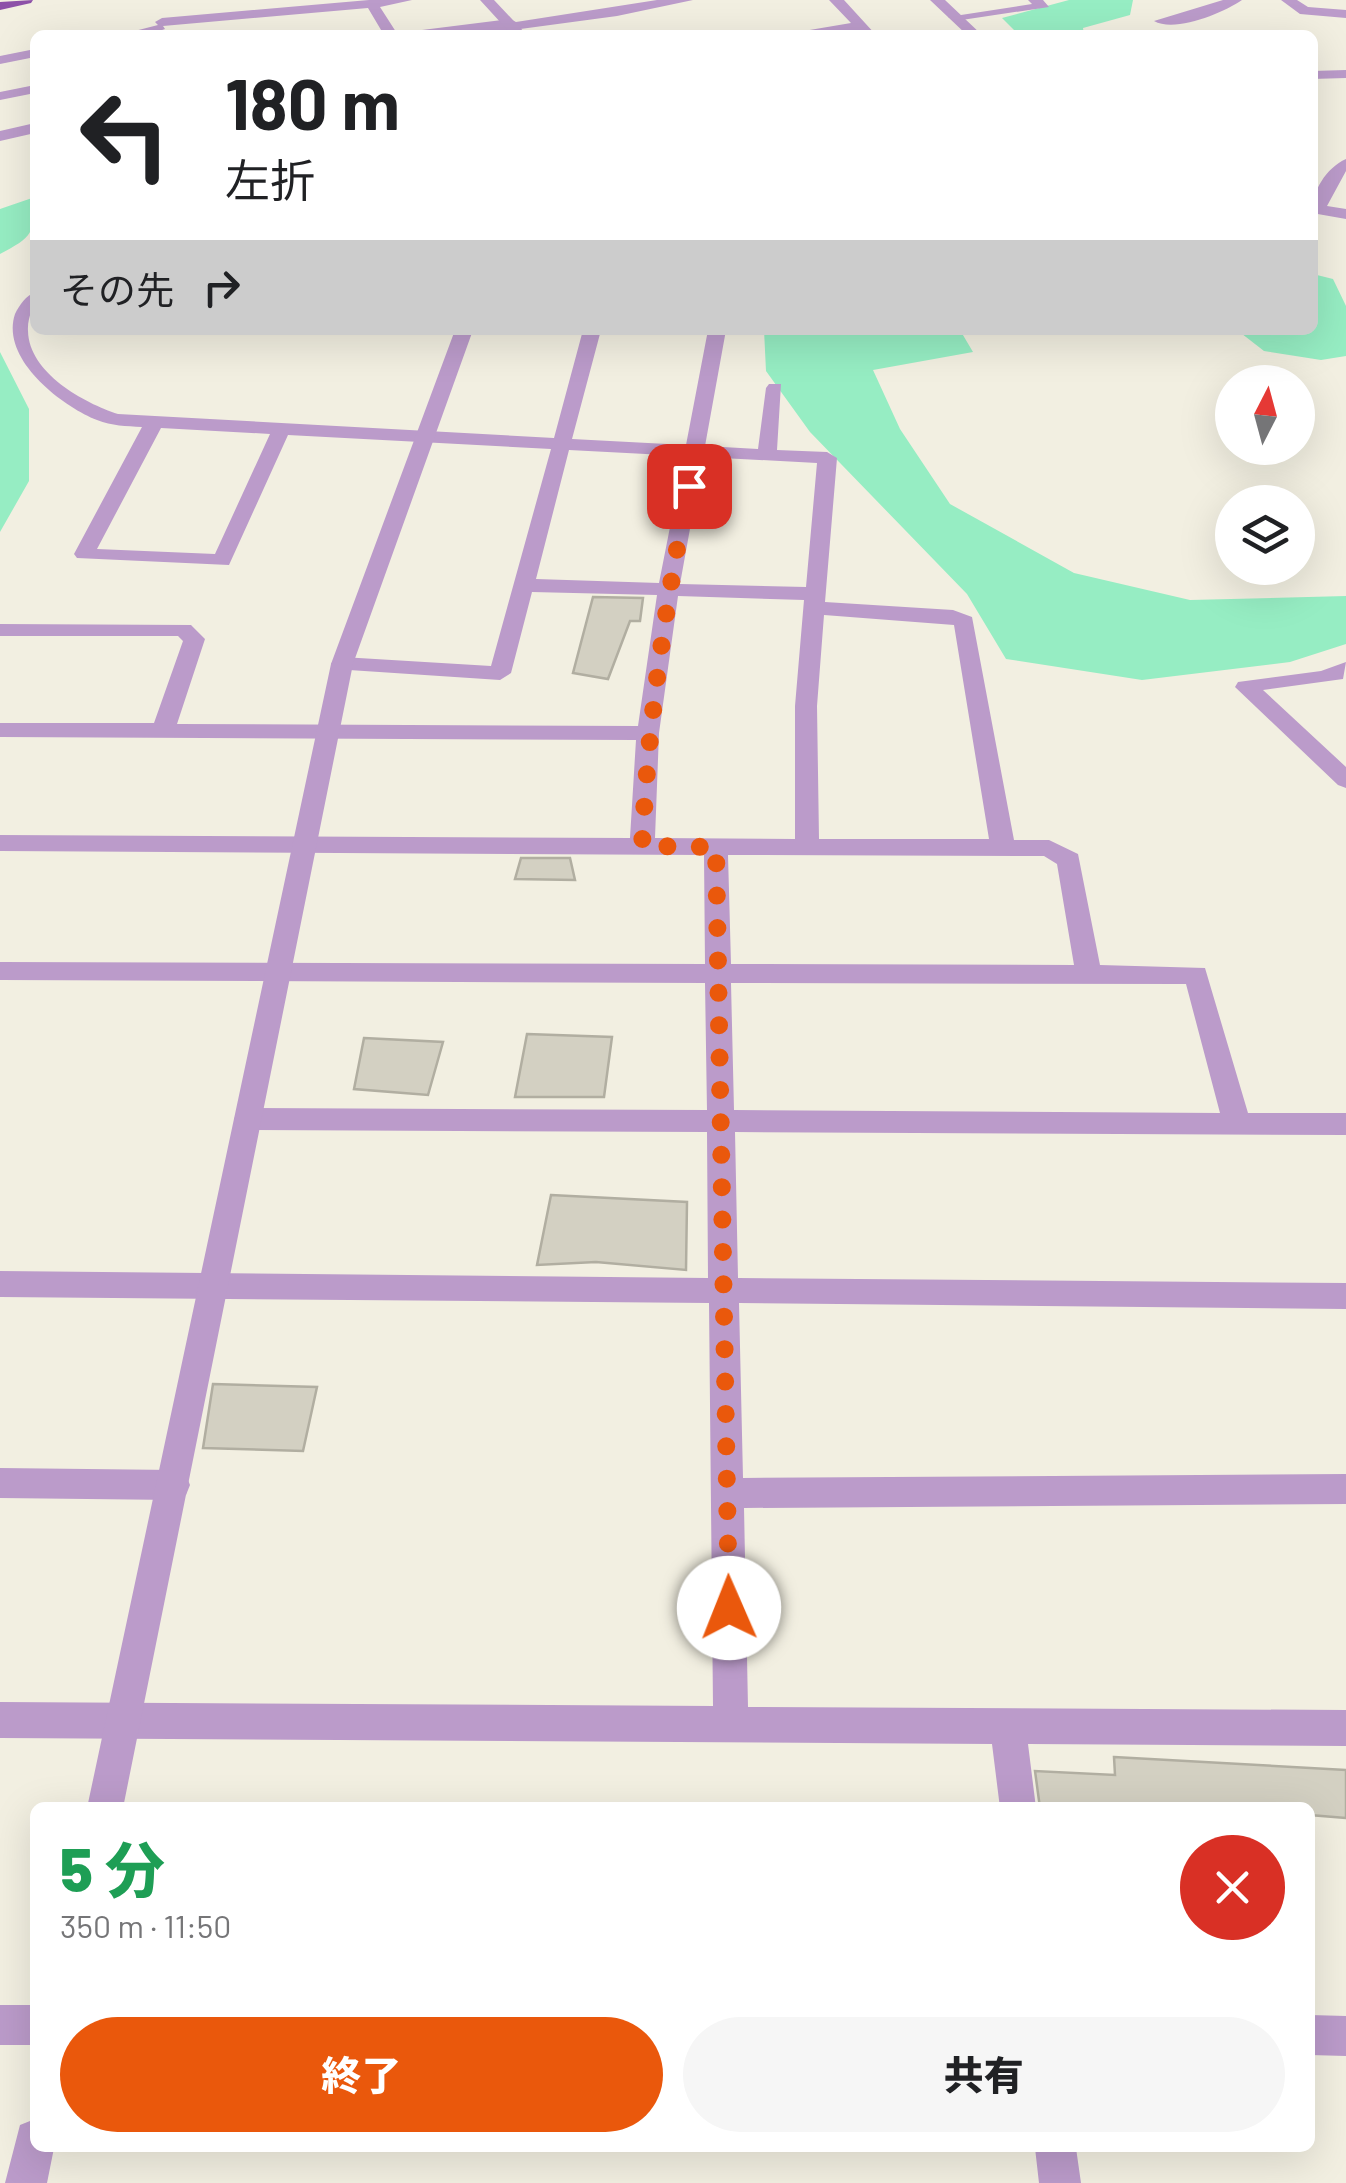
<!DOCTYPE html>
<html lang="ja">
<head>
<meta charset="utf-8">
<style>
  :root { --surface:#fff; --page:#f6f6f6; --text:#202124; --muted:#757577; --accent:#ea580c }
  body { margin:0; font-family:Barlow,"Noto Sans JP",sans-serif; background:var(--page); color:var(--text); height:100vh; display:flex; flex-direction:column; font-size:38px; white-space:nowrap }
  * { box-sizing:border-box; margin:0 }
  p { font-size:32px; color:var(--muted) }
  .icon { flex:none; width:55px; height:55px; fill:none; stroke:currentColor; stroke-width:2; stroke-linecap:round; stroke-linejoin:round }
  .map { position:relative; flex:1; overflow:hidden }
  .sheet { position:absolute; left:30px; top:1802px; width:1285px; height:350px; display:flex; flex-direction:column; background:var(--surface); border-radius:15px; box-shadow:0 10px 40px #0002 }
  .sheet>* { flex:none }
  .top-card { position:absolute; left:30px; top:30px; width:1288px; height:305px; border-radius:15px; box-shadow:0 10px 40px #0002; background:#fff; color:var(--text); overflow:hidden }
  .needle { width:65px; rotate:6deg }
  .fabs { position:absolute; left:1215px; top:365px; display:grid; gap:20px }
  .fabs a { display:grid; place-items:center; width:100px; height:100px; border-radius:50%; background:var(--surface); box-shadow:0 10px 40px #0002; font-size:50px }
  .pin { position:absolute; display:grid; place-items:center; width:85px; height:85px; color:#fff; margin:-42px; border-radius:20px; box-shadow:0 5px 15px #0006 }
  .me { position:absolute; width:110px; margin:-55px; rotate:359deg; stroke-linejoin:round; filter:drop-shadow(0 0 8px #0008) }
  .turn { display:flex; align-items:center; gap:35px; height:210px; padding:0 30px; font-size:45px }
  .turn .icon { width:130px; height:130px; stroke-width:2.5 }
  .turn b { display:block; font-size:70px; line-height:85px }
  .then { display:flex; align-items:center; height:95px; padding:0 30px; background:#0003; gap:20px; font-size:38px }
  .round { display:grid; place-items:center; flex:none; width:105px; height:105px; border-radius:52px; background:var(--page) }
  .headline { display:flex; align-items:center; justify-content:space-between; height:170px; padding:0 30px }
  h1 { font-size:60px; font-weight:800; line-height:75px; color:#1e9e55 }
  .primary-button { display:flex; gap:20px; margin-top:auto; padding:20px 30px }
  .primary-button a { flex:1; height:115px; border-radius:60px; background:var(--accent); color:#fff; font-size:40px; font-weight:800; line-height:115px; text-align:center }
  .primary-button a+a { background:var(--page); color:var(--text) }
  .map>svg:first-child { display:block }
</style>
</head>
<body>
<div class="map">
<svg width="1346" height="2183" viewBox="0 0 1346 2183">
  <rect width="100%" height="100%" fill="#f2efe1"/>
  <path fill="#96edc3" d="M 1069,0 L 1133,0 L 1130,15 L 1083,28 L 1084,35 L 1019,35 L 1002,18 Z
    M 35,197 C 35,234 32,237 0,254 L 0,209 Z
    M 1313,274 L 1333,279 L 1346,306 L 1346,356 L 1321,360 L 1264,351 L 1237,330 L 1312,330 Z
    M 764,330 L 960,330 L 973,352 L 873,370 L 900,429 L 950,504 L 1074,573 L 1190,600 L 1346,596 L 1346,644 L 1290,662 L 1142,680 L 1006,659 L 967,594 L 810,432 L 766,371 Z
    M 0,352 L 29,409 L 29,481 L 0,532 Z"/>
  <path fill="#d3d0c2" stroke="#b1aea1" stroke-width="2.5" d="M 593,597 L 643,598 L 640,621 L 630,621 L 608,679 L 573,673 Z
    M 521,858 L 570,858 L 575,880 L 515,879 Z
    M 527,1034 L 612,1037 L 604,1097 L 515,1097 Z
    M 364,1038 L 443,1042 L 428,1095 L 354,1089 Z
    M 551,1195 L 687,1202 L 686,1270 L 596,1262 L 537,1265 Z
    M 213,1384 L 317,1387 L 303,1451 L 203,1448 Z
    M 1114,1757 L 1346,1770 L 1346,1818 L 1310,1815 L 1310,1808 L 1040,1808 L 1035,1771 L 1115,1775 Z"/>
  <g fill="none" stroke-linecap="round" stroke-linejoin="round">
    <path fill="#bb9bca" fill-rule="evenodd" d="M 369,0 L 412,0 L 380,7 L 398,35 L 384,35 L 368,8 L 163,26 L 165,29 L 148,35 L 119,35 L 158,25 L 155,22 L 162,18 Z
      M 657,0 L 693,0 L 617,16 L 513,30 L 407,35 L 414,31 L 510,19 L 516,22 Z
      M 829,0 L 844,0 L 876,35 L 863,35 L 859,30 L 780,35 L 851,23 Z
      M 1028,0 L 1043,0 L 1049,7 L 955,21 L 948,17 L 1032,4 Z
      M 1223,0 L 1242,0 C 1223,13 1175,33 1154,21 Z
      M 1281,0 L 1297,0 L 1308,7 L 1346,10 L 1346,18 L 1300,14 Z
      M 35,49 L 35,57 L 0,64 L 0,56 Z
      M 1346,70 L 1346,78 L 1312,79 L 1312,71 Z
      M 35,85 L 35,93 L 0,100 L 0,92 Z
      M 35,123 L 35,133 L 0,141 L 0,131 Z
      M 1346,159 L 1346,171 L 1327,206 L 1346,209 L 1346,219 L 1312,213 C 1312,191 1326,168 1346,159 Z
      M 35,292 C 35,306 27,317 28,331 C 29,373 84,403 118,414 L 554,438 L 583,330 L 601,330 L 572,439 L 686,445 L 708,330 L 726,330 L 705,446 L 758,449 L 766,388 L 769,384 L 781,384 L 777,450 L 827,452 L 837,458 L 825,602 L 953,610 L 972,617 L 1014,840 L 1049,840 L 1078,854 L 1100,965 L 1205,968 L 1248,1113 L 1346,1113 L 1346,1135 L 735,1132 L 738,1278 L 1346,1283 L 1346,1309 L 739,1303 L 743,1478 L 1346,1474 L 1346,1504 L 744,1508 L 748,1707 L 1346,1710 L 1346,1746 L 1028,1744 L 1036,1808 L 1000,1808 L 992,1744 L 0,1738 L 0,1702 L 713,1706 L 709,1303 L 0,1297 L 0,1271 L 708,1278 L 707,1132 L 248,1130 L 238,1127 L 234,1119 L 238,1111 L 248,1108 L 707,1110 L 705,983 L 0,980 L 0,962 L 705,964 L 704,855 L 0,851 L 0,835 L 630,838 L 636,740 L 0,737 L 0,723 L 154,723 L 183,641 L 178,636 L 0,636 L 0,624 L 191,625 L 205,639 L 177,724 L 638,726 L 657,595 L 532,592 L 511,673 L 500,680 L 334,669 L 331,664 L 334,659 L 342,657 L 491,666 L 551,449 L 288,435 L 229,565 L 77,558 L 74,554 L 142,427 C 126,426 112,426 97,420 C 62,406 0,359 15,314 C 20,304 26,296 35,292 ZM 161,428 L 270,434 L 215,554 L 97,549 ZM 569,450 L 684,456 L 659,583 L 536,579 ZM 703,457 L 817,463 L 806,587 L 680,584 ZM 678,596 L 804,600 L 795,706 L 795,839 L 655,838 L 659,733 ZM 824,615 L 954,625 L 989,839 L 819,839 L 817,706 ZM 728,855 L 1044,856 L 1057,864 L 1074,965 L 731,964 ZM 731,983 L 1186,984 L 1220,1113 L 734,1110 Z
      M 1346,662 L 1343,679 L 1263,690 L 1346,767 L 1346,788 L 1338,785 L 1235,687 L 1238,682 L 1321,671 Z
      M 0,1468 L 174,1470 L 186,1475 L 190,1485 L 186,1495 L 174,1500 L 0,1498 Z
      M 1035,2148 L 1076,2148 L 1081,2183 L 1039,2183 Z"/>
    <path fill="#bb9bca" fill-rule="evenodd" d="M 480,0 L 494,0 L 527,35 L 512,35 Z
      M 930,0 L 945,0 L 982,35 L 967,35 Z
      M 455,330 L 473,330 L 353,664 L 123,1808 L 87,1808 L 331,664 Z
      M 0,2005 L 35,2005 L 35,2045 L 0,2045 Z
      M 1310,2015 L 1346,2016 L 1346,2056 L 1310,2055 Z
      M 35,2119 L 35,2148 L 54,2148 L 47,2183 L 5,2183 L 20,2125 Z"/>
    <path fill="#8d51a8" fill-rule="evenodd" d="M 33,0 L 31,3 L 0,10 L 0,2 Z"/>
  </g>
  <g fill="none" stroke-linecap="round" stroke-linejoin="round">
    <path stroke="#ea580c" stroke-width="18" stroke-dasharray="0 32.4" d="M 689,486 C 665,606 648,724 642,846 L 716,847 L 729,1608"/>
  </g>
</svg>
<div class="fabs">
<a><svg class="needle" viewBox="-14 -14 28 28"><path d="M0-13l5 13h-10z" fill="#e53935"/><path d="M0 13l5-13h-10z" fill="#757577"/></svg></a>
<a><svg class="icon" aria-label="layers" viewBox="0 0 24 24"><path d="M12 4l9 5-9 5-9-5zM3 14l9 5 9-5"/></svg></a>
</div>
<div class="pin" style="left:689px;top:486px;background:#d93025"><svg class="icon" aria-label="arrive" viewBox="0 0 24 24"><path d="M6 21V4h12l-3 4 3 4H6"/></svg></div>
<svg class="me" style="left:729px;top:1608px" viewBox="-20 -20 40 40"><circle r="19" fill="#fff"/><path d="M0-13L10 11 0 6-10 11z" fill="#ea580c"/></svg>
<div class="top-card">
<div class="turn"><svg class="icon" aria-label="left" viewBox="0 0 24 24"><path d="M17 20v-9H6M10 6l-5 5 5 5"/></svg><div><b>180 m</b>左折</div></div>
<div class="then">その先<svg class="icon" aria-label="right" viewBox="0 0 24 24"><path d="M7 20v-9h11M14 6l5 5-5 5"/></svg></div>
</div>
<section class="sheet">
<div class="headline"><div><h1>5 分</h1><p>350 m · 11:50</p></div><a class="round" style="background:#d93025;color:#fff"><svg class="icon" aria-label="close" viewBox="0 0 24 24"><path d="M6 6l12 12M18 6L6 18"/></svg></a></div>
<div class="primary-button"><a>終了</a><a>共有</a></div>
</section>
</div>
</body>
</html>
